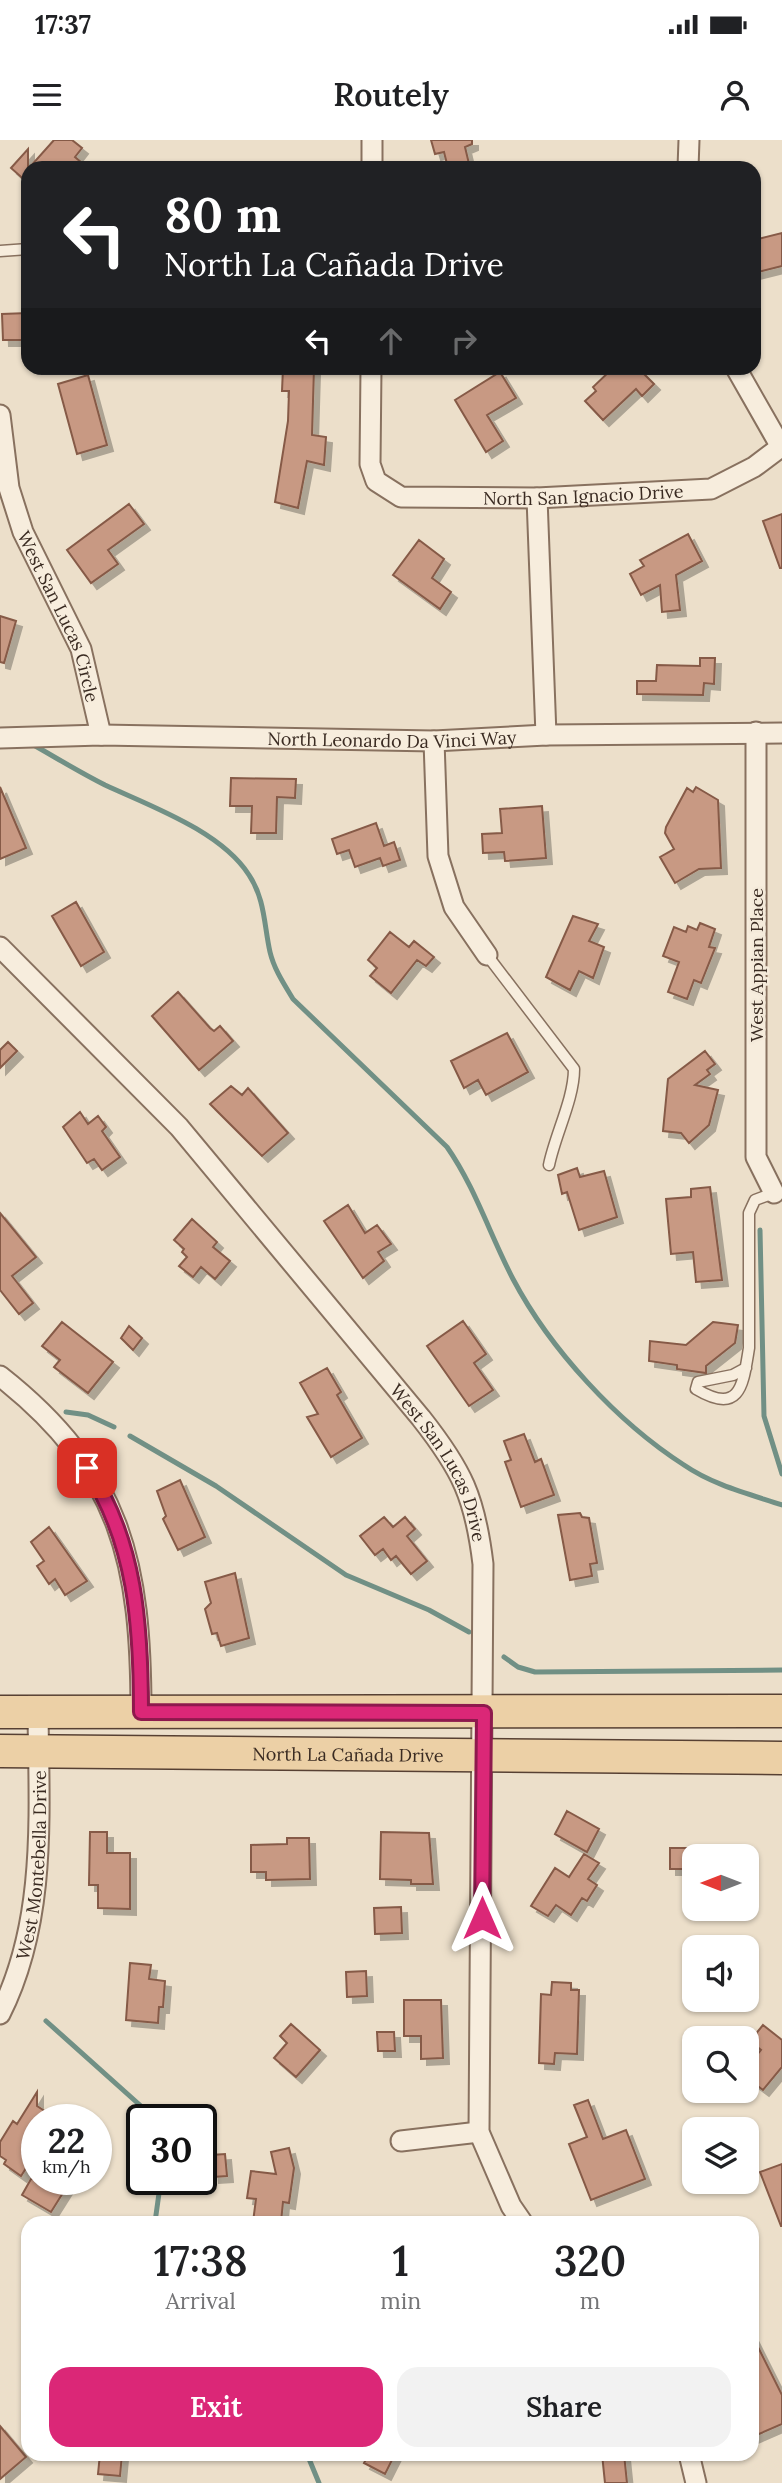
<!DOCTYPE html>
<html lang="en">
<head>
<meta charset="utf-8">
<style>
  :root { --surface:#fff; --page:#f2f2f2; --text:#202124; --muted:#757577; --accent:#db2777 }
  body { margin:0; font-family:Lora,serif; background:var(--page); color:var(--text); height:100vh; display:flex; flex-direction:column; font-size:26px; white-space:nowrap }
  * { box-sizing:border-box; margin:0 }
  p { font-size:23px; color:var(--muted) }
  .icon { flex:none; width:38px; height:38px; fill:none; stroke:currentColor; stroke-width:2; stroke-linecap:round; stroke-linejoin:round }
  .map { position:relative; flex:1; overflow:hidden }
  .side { position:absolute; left:21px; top:2076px; width:738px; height:245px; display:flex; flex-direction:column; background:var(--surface); border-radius:21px; box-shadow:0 2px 5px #0004 }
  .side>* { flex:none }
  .top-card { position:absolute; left:21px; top:21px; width:740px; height:214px; border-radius:21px; box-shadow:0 2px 5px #0004; background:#202124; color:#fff; overflow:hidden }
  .needle { width:46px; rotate:270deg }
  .controls { position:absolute; left:682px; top:1704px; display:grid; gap:14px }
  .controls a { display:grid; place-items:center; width:77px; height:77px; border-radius:14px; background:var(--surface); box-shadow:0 2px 5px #0004; font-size:35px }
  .speed { position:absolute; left:21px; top:1964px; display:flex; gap:14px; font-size:35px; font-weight:700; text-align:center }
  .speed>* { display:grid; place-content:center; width:91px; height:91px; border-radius:50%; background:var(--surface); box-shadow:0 2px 5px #0004; line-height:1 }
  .speed small { font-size:18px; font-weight:400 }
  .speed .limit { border:4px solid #111; border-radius:10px; background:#fff; color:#111 }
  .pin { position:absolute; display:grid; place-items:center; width:60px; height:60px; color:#fff; margin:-30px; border-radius:14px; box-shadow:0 4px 10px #0006 }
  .me { position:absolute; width:77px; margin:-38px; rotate:0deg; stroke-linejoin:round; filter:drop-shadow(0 0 5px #0008) }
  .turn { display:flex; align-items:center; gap:24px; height:147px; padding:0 28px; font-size:32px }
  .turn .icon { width:91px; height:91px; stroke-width:2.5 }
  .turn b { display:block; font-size:49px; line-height:60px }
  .lanes { display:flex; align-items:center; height:66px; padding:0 28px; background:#0003; justify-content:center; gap:35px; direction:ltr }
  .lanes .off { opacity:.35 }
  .eta { display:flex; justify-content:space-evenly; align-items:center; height:119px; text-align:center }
  .eta b { font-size:42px; font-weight:600; line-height:49px }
  .cta { display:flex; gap:14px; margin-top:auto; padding:14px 28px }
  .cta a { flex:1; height:80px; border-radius:21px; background:var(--accent); color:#fff; font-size:28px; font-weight:600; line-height:80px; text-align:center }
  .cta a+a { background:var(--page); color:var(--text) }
  .status { display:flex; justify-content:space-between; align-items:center; height:49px; padding:0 35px; background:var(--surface); direction:ltr }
  .status svg { height:19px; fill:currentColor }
  header { display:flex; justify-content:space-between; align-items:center; height:91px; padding:0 28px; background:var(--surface); font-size:32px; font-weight:600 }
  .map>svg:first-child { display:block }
</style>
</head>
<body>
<div class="status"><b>17:37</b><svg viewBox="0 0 49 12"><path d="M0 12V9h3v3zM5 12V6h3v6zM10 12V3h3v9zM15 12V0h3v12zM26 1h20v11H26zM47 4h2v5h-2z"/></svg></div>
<header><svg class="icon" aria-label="menu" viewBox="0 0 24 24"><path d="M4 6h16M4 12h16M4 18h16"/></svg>Routely<svg class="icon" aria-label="person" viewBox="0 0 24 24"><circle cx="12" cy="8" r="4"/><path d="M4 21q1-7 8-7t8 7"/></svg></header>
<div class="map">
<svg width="782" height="2343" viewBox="0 0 782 2343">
  <defs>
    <filter id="shadow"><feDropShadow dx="6" dy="6" stdDeviation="0" flood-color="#0004"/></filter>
  </defs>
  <rect width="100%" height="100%" fill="#ecdfca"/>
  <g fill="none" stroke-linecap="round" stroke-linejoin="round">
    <path stroke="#719085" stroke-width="5" d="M 30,603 C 55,617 79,632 105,645 C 150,666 221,691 249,735 C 265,759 264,785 270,812 C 274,829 284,844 293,859 L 447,1007 C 475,1047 490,1095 513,1139 C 550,1209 617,1282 684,1325 C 713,1345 749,1354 782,1365
      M 760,1090 L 764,1276 L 782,1334
      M 66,1272 L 88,1275 L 114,1287
      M 130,1296 L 216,1346 L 346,1435 L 429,1470 L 469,1492
      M 504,1517 L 518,1527 L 535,1532 L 782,1530
      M 46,1881 L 142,1967 L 148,1979
      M 155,2082 L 161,2039
      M 307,2314 L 319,2343"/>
  </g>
  <path fill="#c89983" stroke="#865a47" stroke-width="2" filter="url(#shadow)" d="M 54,0 L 72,0 L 82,8 L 75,17 L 88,28 L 29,28 Z
    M 431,0 L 472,0 L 472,4 L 465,7 L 470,28 L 448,28 L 444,12 L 435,14 Z
    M 28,9 L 28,43 L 11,28 Z
    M 782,93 L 782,126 L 754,133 L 754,100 Z
    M 28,173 L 28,200 L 3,200 L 2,174 Z
    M 283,228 L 314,228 L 312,295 L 326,297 L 324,325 L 307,321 L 298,368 L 275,362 L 288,281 L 289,251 L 282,251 Z
    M 613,228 L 638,228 L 654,244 L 642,256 L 636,249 L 603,280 L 585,261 L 596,251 L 593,247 Z
    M 500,232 L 516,258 L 487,275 L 503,301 L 486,312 L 455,260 Z
    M 88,235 L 107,305 L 77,314 L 58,244 Z
    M 129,364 L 144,384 L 108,410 L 118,424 L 91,443 L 67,410 Z
    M 782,374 L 782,428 L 780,428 L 763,381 Z
    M 688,394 L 702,421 L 676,435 L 680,470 L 662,472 L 660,445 L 641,455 L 630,434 L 644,426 L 640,420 Z
    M 419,400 L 444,419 L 432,438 L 451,452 L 440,469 L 393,435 Z
    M 0,476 L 16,481 L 4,523 L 0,522 Z
    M 700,518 L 715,518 L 714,544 L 704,543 L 703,555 L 637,554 L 637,541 L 656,541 L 657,525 L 700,526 Z
    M 231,638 L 296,639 L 295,658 L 277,657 L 276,693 L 251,693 L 252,666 L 230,666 Z
    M 0,647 L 26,708 L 0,719 Z
    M 696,647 L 718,660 L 721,728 L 699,729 L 675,743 L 660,717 L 674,709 L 665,693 L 666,687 L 687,648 L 693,652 Z
    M 542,666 L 546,718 L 505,721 L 504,712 L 483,713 L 482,694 L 502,693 L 500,669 Z
    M 376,683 L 384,706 L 394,702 L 400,720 L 383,726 L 380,718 L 355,727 L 349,710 L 337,714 L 332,699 Z
    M 76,762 L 104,812 L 81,826 L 52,776 Z
    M 573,776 L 598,784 L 589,801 L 604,807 L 593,838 L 579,831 L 570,850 L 546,837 Z
    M 700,783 L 715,789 L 709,807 L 715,808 L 701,843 L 694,840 L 687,859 L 668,852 L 679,822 L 663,816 L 674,787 L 686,792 L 688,786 L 697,790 Z
    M 390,792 L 409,807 L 414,801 L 434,817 L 426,826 L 417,820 L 391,853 L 370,836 L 377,828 L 368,820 Z
    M 178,852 L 210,888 L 214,891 L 220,886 L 233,901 L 199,930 L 152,876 Z
    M 507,893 L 528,932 L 486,955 L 478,940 L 464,948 L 451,921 Z
    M 8,902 L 17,911 L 0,928 L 0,910 Z
    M 705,911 L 715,924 L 707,930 L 710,934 L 695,945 L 718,950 L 709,985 L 689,1003 L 681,993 L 663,991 L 668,939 Z
    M 231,946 L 242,955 L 248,948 L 288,993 L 262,1016 L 210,964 Z
    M 80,972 L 88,984 L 98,976 L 106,987 L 102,991 L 120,1017 L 102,1030 L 94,1019 L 87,1023 L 63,987 Z
    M 577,1028 L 580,1037 L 604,1031 L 617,1077 L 579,1090 L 567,1052 L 562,1054 L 558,1035 Z
    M 710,1047 L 722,1140 L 696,1142 L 693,1112 L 671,1114 L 666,1059 L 691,1057 L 691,1049 Z
    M 348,1065 L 365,1093 L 377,1085 L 391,1104 L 378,1112 L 384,1121 L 363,1138 L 324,1081 Z
    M 0,1073 L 36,1117 L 12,1136 L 33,1163 L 19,1174 L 0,1150 Z
    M 192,1079 L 217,1102 L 213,1107 L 230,1121 L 215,1139 L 201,1127 L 193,1137 L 179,1126 L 187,1117 L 182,1112 L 184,1109 L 174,1100 Z
    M 463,1181 L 486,1214 L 474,1223 L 493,1250 L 469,1266 L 427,1206 Z
    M 62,1182 L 113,1222 L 88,1253 L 54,1227 L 60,1220 L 42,1206 Z
    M 713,1182 L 738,1185 L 735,1203 L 706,1226 L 706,1233 L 677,1229 L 677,1225 L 649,1221 L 650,1201 L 686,1205 Z
    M 129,1186 L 142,1198 L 133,1210 L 121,1198 Z
    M 327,1228 L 341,1252 L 337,1255 L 362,1298 L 331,1317 L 307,1277 L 318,1274 L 300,1243 Z
    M 524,1294 L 535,1322 L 541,1319 L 554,1355 L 521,1367 L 505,1322 L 511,1320 L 504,1301 Z
    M 180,1340 L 205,1397 L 178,1410 L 163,1379 L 166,1376 L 157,1351 Z
    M 580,1373 L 582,1377 L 589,1378 L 597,1423 L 590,1424 L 592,1436 L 570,1440 L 558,1375 Z
    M 384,1377 L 393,1387 L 405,1377 L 415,1389 L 407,1396 L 427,1421 L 411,1434 L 396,1416 L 391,1420 L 383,1409 L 375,1415 L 360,1396 Z
    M 49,1387 L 87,1441 L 65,1455 L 55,1439 L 49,1444 L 37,1426 L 44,1421 L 31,1402 Z
    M 235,1433 L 249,1498 L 221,1506 L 217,1493 L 212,1494 L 205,1469 L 211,1463 L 205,1442 Z
    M 567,1671 L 599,1689 L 587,1712 L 555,1694 Z
    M 90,1692 L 107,1692 L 107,1713 L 130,1713 L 130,1769 L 98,1768 L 98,1745 L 89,1745 Z
    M 381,1692 L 429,1693 L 433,1744 L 411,1744 L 411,1740 L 380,1739 Z
    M 287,1698 L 309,1698 L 310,1739 L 266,1740 L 266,1732 L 251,1732 L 251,1705 L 287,1704 Z
    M 670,1708 L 695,1708 L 695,1729 L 670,1729 Z
    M 584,1714 L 599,1723 L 588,1739 L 597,1745 L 587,1761 L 582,1758 L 571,1775 L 556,1765 L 548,1776 L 531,1766 L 555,1728 L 569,1737 Z
    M 401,1767 L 402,1793 L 375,1794 L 374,1768 Z
    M 130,1823 L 151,1825 L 149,1839 L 165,1841 L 163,1867 L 159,1867 L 158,1883 L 126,1880 Z
    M 366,1831 L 367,1856 L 347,1857 L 346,1832 Z
    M 552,1842 L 571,1843 L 571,1850 L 579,1850 L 577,1914 L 555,1913 L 554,1924 L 539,1923 L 541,1854 L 551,1855 Z
    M 404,1860 L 441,1860 L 443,1918 L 421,1919 L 421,1896 L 404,1896 Z
    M 291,1884 L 320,1910 L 296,1937 L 274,1918 L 287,1903 L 280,1896 Z
    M 763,1885 L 782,1900 L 782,1927 L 763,1950 L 747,1938 L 747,1927 L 761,1910 L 750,1901 Z
    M 377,1892 L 394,1892 L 395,1911 L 378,1911 Z
    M 37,1952 L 37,1966 L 57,1979 L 37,1979 L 37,2011 L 21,2036 L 4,2024 L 6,2020 L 0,2016 L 0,2002 L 13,1981 L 17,1984 Z
    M 588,1960 L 603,1999 L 626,1990 L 645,2039 L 591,2060 L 569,2004 L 587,1997 L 574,1965 Z
    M 289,2008 L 294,2028 L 289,2063 L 283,2062 L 281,2082 L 253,2082 L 256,2059 L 247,2058 L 251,2031 L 276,2034 L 271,2012 Z
    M 225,2014 L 227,2036 L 213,2037 L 211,2015 Z
    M 782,2024 L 782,2086 L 781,2086 L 760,2032 Z
    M 31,2039 L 51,2039 L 66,2048 L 51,2072 L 22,2055 Z
    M 752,2195 L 782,2255 L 782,2284 L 752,2297 Z
    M 0,2286 L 26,2317 L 0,2339 Z
    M 100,2314 L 122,2314 L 120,2336 L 98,2334 Z
    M 369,2314 L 395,2314 L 385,2334 L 364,2323 Z
    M 602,2314 L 624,2314 L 627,2343 L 605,2343 Z"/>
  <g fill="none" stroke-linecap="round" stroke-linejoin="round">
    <g stroke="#88715f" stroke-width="13">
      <path id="lane" d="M 0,111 L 28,109
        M 487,815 L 574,929 C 574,959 555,995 549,1025
        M 746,1228 L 733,1235 L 698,1242 L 696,1249 C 741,1276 743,1244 749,1208 L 749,1073 L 755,1060 L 774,1053"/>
    </g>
    <g stroke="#88715f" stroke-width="23">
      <g id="street">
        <path d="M 372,28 L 372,0"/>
        <path d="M 688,28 L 689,0"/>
        <path id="s1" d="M 371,228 L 370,324 L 376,341 L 401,357 L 537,358 L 711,349 L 754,327 L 782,306"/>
        <path d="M 736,228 L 781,307"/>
        <path id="s2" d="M 0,275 L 9,348 L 23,392 L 81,509 L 101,595"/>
        <path d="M 537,358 L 546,595"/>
        <path d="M 756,592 L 756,1017 L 774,1053"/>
        <path id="s3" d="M 0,598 L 101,595 L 434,601 L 546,595 L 782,593"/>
        <path d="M 434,601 L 438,716 L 454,767 L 487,815"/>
        <path id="s4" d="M 0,807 L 179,987 L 421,1278 C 462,1330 475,1357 483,1424 L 479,1992 L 511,2066 L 522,2082"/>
        <path d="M 0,1236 C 122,1332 141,1424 141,1572"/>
        <path id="s5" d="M 0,1874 C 47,1781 39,1674 38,1572"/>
        <path d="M 401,2001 L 479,1992"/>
        <path d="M 689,2314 L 696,2343"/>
      </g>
    </g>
    <g stroke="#574033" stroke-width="35">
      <g id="primary">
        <path d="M 0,1572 L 782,1571"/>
        <path id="s6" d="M 0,1611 L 782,1618"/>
      </g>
    </g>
    <use href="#lane" stroke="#f7eddd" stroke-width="10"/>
    <use href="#street" stroke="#f7eddd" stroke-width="19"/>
    <use href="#primary" stroke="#ecd0a6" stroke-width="32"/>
  </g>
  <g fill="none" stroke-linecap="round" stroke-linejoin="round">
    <g stroke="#8e194d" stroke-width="18">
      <path id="route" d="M 87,1328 C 136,1402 141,1486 141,1572 L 484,1573 L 482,1778"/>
    </g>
    <use href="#route" stroke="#db2777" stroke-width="12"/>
  </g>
  <g text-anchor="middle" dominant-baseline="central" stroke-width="5" stroke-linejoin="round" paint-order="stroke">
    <g font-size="18" fill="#3a2b22" stroke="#f4eada">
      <text stroke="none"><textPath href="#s1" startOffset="326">North San Ignacio Drive</textPath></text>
      <text stroke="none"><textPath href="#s2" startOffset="212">West San Lucas Circle</textPath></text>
      <text stroke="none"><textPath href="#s3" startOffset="392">North Leonardo Da Vinci Way</textPath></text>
      <text transform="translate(756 825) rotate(-90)">West Appian Place</text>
      <text stroke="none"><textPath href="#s4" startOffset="681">West San Lucas Drive</textPath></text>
      <text stroke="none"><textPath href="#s6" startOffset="348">North La Cañada Drive</textPath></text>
      <text stroke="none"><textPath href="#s5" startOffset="154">West Montebella Drive</textPath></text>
    </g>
  </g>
</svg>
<div class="controls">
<a><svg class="needle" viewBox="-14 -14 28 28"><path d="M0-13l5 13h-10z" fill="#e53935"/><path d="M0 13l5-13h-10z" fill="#757577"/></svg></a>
<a><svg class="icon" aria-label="sound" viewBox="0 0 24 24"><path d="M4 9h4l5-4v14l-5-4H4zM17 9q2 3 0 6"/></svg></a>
<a><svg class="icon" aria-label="search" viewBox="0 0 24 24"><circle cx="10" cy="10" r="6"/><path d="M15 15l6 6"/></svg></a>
<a><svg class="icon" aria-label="layers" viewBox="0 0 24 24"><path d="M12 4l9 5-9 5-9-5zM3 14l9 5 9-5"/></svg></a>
</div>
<div class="speed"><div>22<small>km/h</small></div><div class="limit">30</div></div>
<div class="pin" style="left:87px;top:1328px;background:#d93025"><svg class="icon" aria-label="arrive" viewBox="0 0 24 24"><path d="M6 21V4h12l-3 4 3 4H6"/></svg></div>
<svg class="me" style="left:482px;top:1778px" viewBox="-20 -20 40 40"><path d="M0-17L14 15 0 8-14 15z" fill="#db2777" stroke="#fff" stroke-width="4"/></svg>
<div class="top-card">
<div class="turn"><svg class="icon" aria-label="left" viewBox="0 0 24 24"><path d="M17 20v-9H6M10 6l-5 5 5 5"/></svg><div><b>80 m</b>North La Cañada Drive</div></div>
<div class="lanes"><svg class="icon" aria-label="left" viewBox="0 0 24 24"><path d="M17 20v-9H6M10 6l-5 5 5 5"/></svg><svg class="icon off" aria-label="ahead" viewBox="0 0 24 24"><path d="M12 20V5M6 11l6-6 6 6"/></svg><svg class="icon off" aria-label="right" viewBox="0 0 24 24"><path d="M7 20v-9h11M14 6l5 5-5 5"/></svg></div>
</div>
<section class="side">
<div class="eta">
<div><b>17:38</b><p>Arrival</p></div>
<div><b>1</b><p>min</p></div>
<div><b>320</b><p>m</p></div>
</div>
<div class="cta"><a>Exit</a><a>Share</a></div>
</section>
</div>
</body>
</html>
